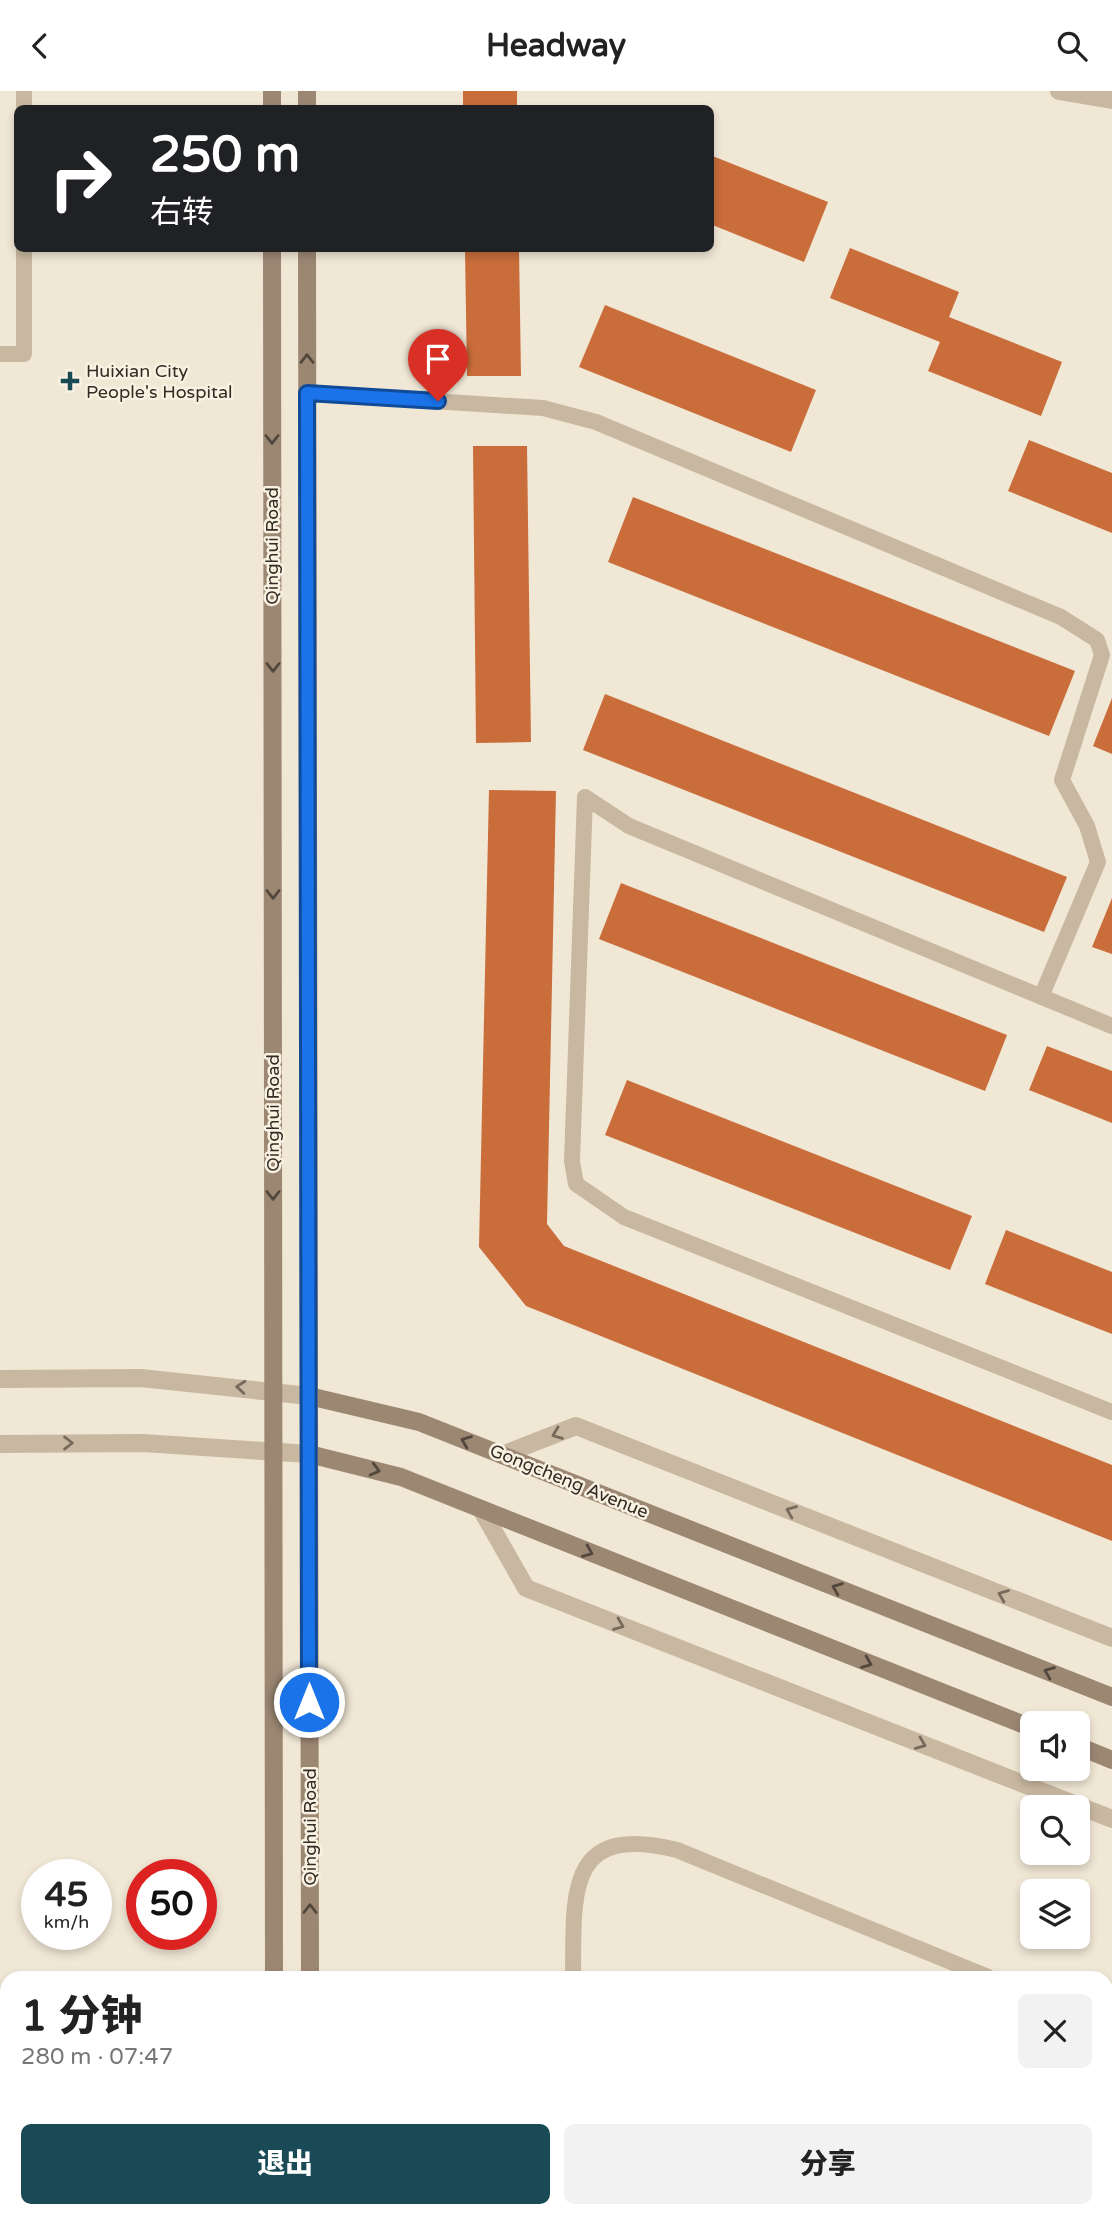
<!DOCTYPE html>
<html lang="zh">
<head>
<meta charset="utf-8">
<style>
  :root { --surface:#fff; --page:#f2f2f2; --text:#222; --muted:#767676; --accent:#194a55 }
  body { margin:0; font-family:"Varela Round","Noto Sans SC",sans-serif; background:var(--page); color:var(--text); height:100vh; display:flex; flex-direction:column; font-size:26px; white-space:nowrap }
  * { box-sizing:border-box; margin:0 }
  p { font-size:23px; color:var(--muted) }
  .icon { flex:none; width:38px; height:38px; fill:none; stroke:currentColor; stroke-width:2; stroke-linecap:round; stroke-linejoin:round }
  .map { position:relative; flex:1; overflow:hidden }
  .panel { position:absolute; left:0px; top:1880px; width:1113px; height:247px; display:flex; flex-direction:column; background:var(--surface); border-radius:21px 21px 0 0; box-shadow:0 4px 10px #0003 }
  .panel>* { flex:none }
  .banner { position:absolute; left:14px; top:14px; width:700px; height:147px; border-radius:10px; box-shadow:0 4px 10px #0003; background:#202124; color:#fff; overflow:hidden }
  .buttons { position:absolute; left:1020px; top:1620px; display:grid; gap:14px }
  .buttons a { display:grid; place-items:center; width:70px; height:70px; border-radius:10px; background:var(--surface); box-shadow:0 4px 10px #0003; font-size:35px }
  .speed { position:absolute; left:21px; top:1768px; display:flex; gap:14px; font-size:35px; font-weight:700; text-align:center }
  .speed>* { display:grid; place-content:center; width:91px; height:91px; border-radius:50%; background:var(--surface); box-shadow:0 4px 10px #0003; line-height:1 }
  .speed small { font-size:18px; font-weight:400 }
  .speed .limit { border:10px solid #d22; background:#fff; color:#111 }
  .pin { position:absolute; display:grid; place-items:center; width:60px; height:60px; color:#fff; margin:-72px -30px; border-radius:50% 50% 50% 0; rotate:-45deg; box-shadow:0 0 7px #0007 }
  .pin .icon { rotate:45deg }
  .me { position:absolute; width:77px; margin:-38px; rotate:0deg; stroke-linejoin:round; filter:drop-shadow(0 0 5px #0008) }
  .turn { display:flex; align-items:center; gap:24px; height:147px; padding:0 21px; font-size:32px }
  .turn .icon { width:91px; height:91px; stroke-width:2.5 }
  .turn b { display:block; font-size:49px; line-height:60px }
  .round { display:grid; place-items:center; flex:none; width:74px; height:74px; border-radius:10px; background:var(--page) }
  .summary { display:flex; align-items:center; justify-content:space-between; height:119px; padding:0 21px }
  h1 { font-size:42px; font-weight:800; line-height:52px }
  .button { display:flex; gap:14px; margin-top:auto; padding:14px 21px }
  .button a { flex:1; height:80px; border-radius:10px; background:var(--accent); color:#fff; font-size:28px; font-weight:800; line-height:80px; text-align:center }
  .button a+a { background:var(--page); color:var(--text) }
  header { display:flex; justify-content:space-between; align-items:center; height:91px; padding:0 21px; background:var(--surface); font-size:32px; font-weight:800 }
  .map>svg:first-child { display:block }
</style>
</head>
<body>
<header><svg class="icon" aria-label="back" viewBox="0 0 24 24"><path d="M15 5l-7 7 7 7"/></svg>Headway<svg class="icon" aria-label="search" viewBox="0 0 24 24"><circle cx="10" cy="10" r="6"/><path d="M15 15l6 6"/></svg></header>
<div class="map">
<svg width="1112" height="2126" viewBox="0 0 1112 2126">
  <rect width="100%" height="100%" fill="#f1e7d5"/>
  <path fill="#c96d3b" d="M 463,0 L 517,0 L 517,18 L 463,18 Z
    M 710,64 L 828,111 L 804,171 L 710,133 Z
    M 850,157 L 959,201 L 949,226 L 1062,271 L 1041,325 L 928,280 L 940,251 L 830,207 Z
    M 465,158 L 519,158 L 521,285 L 467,285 Z
    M 605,214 L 816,299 L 791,361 L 579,276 Z
    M 1029,349 L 1112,382 L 1112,442 L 1008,400 Z
    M 473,355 L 527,355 L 531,651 L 476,652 Z
    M 633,406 L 1075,580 L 1049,645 L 608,471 Z
    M 605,603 L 1067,786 L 1044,841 L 583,659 Z
    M 1112,607 L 1112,663 L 1093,655 Z
    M 489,699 L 556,700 L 547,1133 L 564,1155 L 1112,1374 L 1112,1450 L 526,1215 L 479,1156 Z
    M 621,792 L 1007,944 L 985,1000 L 599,848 Z
    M 1112,807 L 1112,863 L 1092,856 Z
    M 1047,955 L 1112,980 L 1112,1032 L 1029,999 Z
    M 627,989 L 972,1125 L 950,1179 L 605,1044 Z
    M 1006,1139 L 1112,1181 L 1112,1243 L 985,1193 Z"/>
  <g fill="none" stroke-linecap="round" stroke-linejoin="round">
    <path stroke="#c9b8a1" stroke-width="16" d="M 24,18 L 24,0
      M 0,263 L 24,263 L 24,158
      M 307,302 L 543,317 L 596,331 L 1061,526 L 1097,549 L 1102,564 L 1062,689 L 1087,735 L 1098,771 L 1041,906
      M 585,706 L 572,1070 L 576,1093 L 624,1126 L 1112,1321
      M 585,706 L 629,735 L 1112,935
      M 573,1886 C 574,1804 565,1731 677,1759 L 988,1886
      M 1106,1935 L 1112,1938
      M 573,2126 L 573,2119"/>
    <path stroke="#c9b8a1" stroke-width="18" d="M 1059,0 L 1112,9
      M 502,1364 L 576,1335 L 1112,1547
      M 481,1418 L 526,1497 L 1112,1728"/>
    <path stroke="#c9b8a1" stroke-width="18" d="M 0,1288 L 141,1287 L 309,1305
      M 0,1353 L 143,1352 L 309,1363"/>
    <path stroke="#9c8773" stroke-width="18" d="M 272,0 L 272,18
      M 307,0 L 307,18
      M 272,158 L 274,1886
      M 307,158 L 310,1886
      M 309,1305 L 419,1331 L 1112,1606
      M 309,1363 L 401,1386 L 1032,1637
      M 1078,1655 L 1112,1669
      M 275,2119 L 275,2126
      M 310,2119 L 310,2126"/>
  </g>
  <defs><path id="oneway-chevron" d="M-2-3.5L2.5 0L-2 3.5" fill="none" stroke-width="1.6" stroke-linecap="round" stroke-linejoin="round" transform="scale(1.75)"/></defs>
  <g stroke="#52473c">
    <use href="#oneway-chevron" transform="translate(307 268) rotate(-90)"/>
    <use href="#oneway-chevron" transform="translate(272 348) rotate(90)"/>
    <use href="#oneway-chevron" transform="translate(273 576) rotate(90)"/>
    <use href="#oneway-chevron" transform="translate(273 803) rotate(90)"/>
    <use href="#oneway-chevron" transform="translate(273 1104) rotate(90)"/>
    <use href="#oneway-chevron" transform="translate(466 1350) rotate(-158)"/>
    <use href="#oneway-chevron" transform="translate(375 1379) rotate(15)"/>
    <use href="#oneway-chevron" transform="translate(588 1461) rotate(22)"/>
    <use href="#oneway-chevron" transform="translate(837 1497) rotate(-158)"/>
    <use href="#oneway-chevron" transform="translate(867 1572) rotate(22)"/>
    <use href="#oneway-chevron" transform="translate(1049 1581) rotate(-158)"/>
    <use href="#oneway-chevron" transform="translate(310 1818) rotate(-90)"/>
  </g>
  <g stroke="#766a5c">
    <use href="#oneway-chevron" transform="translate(241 1296) rotate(-175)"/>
    <use href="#oneway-chevron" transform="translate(557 1343) rotate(159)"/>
    <use href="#oneway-chevron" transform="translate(68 1352)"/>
    <use href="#oneway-chevron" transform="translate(791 1420) rotate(-158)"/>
    <use href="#oneway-chevron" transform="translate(1003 1504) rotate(-158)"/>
    <use href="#oneway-chevron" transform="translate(619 1534) rotate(22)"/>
    <use href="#oneway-chevron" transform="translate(921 1653) rotate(22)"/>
  </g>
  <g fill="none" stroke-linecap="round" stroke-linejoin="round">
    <g stroke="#114b97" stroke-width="18">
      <path id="route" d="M 309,1611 L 307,302 L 438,310"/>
    </g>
    <use href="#route" stroke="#1a73e8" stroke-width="12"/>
  </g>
  <path fill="#194a55" stroke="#f9f1e1" stroke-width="2.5" d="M66.5 279.5h7v7h7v7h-7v7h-7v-7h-7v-7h7z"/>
  <g text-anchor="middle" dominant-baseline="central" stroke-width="5" stroke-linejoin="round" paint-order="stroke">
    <g font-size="18" fill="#332b24" stroke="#f9f1e1" text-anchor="start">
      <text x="86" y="280">Huixian City<tspan x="86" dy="21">People's Hospital</tspan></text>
    </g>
    <g font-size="18" fill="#332b24" stroke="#f9f1e1">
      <text transform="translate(272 455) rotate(-90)">Qinghui Road</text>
      <text transform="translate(273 1022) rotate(-90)">Qinghui Road</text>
      <text transform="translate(569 1390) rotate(22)">Gongcheng Avenue</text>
      <text transform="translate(310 1736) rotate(-90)">Qinghui Road</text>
    </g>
  </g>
</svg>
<div class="buttons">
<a><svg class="icon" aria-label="sound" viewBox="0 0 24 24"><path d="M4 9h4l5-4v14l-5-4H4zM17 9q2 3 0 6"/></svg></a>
<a><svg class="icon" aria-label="search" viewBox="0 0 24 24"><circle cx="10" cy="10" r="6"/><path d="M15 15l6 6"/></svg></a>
<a><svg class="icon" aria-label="layers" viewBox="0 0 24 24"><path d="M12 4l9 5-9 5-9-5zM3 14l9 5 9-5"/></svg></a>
</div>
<div class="speed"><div>45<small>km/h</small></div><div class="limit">50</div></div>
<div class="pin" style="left:438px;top:310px;background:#d93025"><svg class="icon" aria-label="arrive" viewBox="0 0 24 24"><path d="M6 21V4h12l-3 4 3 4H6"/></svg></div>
<svg class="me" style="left:309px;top:1611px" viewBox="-20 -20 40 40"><circle r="17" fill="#1a73e8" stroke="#fff" stroke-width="3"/><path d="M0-11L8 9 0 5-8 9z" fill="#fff"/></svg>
<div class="banner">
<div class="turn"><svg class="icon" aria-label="right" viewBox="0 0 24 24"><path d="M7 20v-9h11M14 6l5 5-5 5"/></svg><div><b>250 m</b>右转</div></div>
</div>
<section class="panel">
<div class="summary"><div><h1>1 分钟</h1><p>280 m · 07:47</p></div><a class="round"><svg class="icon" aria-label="close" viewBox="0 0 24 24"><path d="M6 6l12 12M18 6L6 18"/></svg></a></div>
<div class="button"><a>退出</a><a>分享</a></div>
</section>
</div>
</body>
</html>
